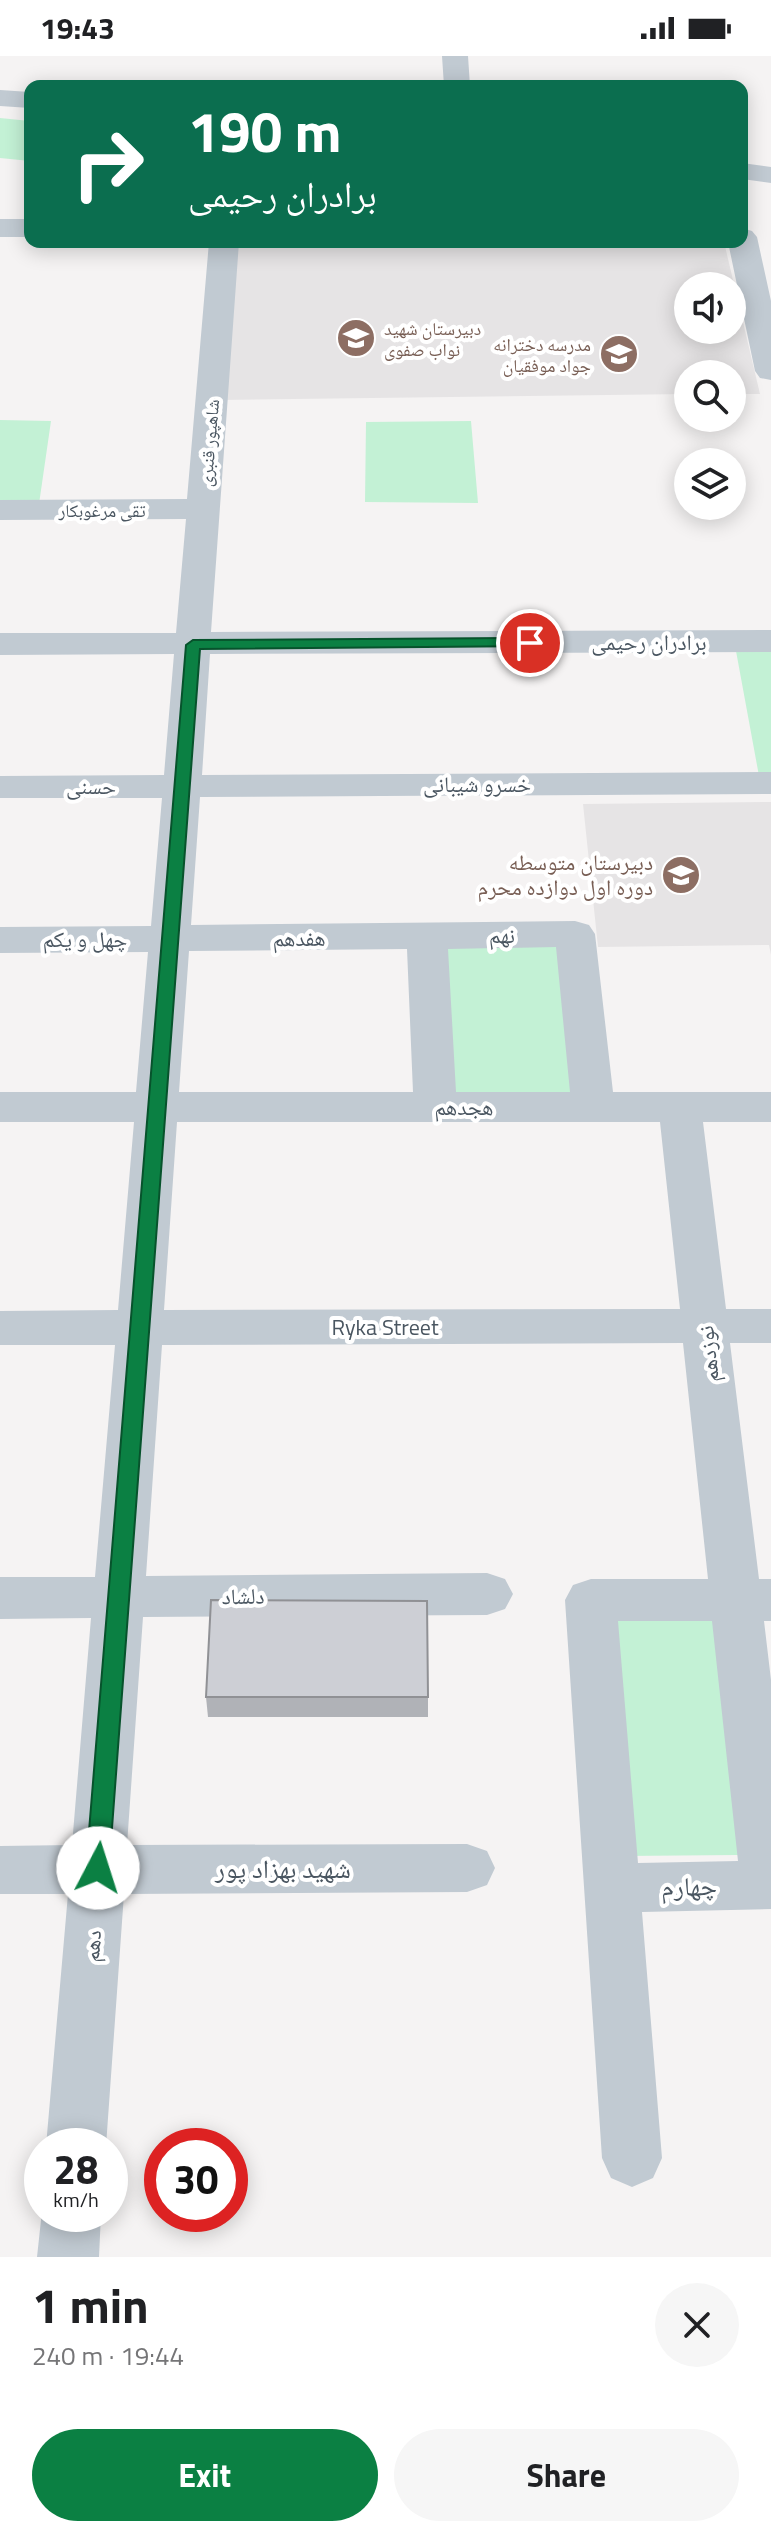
<!DOCTYPE html>
<html lang="en">
<head>
<meta charset="utf-8">
<style>
  :root { --surface:#fff; --page:#f6f6f6; --text:#202124; --muted:#757577; --accent:#0b8043 }
  body { margin:0; font-family:"Titillium Web","Noto Naskh Arabic",sans-serif; background:var(--page); color:var(--text); height:100vh; display:flex; flex-direction:column; font-size:30px; white-space:nowrap }
  * { box-sizing:border-box; margin:0 }
  p { font-size:26px; color:var(--muted) }
  .icon { flex:none; width:44px; height:44px; fill:none; stroke:currentColor; stroke-width:2; stroke-linecap:round; stroke-linejoin:round }
  .map { position:relative; height:2201px; overflow:hidden }
  .details { display:flex; flex-direction:column; background:var(--surface); flex:1 }
  .details>* { flex:none }
  .hud { position:absolute; left:24px; top:24px; width:724px; height:168px; border-radius:16px; box-shadow:0 4px 20px #0003; background:#0b6e4f; color:#fff; overflow:hidden }
  .tools { position:absolute; left:674px; top:216px; display:grid; gap:16px }
  .tools a { display:grid; place-items:center; width:72px; height:72px; border-radius:50%; background:var(--surface); box-shadow:0 4px 20px #0003; font-size:40px }
  .speed { position:absolute; left:24px; top:2072px; display:flex; gap:16px; font-size:40px; font-weight:700; text-align:center }
  .speed>* { display:grid; place-content:center; width:104px; height:104px; border-radius:50%; background:var(--surface); box-shadow:0 4px 20px #0003; line-height:1 }
  .speed small { font-size:20px; font-weight:400 }
  .speed .limit { border:12px solid #d22; background:#fff; color:#111 }
  .pin { position:absolute; display:grid; place-items:center; width:68px; height:68px; color:#fff; margin:-34px; border:4px solid #fff; border-radius:50%; box-shadow:0 2px 8px #0007 }
  .me { position:absolute; width:88px; margin:-44px; rotate:5deg; stroke-linejoin:round; filter:drop-shadow(0 0 6px #0008) }
  .turn { display:flex; align-items:center; gap:28px; height:168px; padding:0 32px; font-size:36px }
  .turn .icon { width:104px; height:104px; stroke-width:2.5 }
  .turn b { display:block; font-size:56px; line-height:68px }
  .round { display:grid; place-items:center; flex:none; width:84px; height:84px; border-radius:42px; background:var(--page) }
  .summary { display:flex; align-items:center; justify-content:space-between; height:136px; padding:0 32px }
  h1 { font-size:48px; font-weight:700; line-height:60px }
  .button { display:flex; gap:16px; margin-top:auto; padding:16px 32px }
  .button a { flex:1; height:92px; border-radius:48px; background:var(--accent); color:#fff; font-size:32px; font-weight:700; line-height:92px; text-align:center }
  .button a+a { background:var(--page); color:var(--text) }
  .status { display:flex; justify-content:space-between; align-items:center; height:56px; padding:0 40px; background:var(--surface); direction:ltr }
  .status svg { height:22px; fill:currentColor }
  .map>svg:first-child { display:block }
</style>
</head>
<body>
<div class="status"><b>19:43</b><svg viewBox="0 0 49 12"><path d="M0 12V9h3v3zM5 12V6h3v6zM10 12V3h3v9zM15 12V0h3v12zM26 1h20v11H26zM47 4h2v5h-2z"/></svg></div>
<div class="map">
<svg width="771" height="2201" viewBox="0 0 771 2201">
  <rect width="100%" height="100%" fill="#f5f3f3"/>
  <path fill="#e6e4e5" fill-rule="evenodd" d="M 234,186 L 724,186 L 760,338 L 732,338 L 732,318 L 688,318 L 688,338 L 220,344 ZM 688,230 L 732,230 L 732,274 L 688,274 Z
    M 771,746 L 771,899 L 769,889 L 598,891 L 583,748 Z"/>
  <path fill="#c3f1d5" d="M 0,62 L 30,65 L 30,105 L 0,102 Z
    M 0,364 L 51,365 L 39,448 L 0,447 Z
    M 471,365 L 478,447 L 365,446 L 366,366 Z
    M 771,594 L 771,720 L 759,720 L 736,595 Z
    M 570,887 L 585,1037 L 443,1039 L 435,889 Z
    M 604,1561 L 713,1561 L 739,1799 L 621,1800 Z"/>
  <g fill="none" stroke-linecap="round" stroke-linejoin="round">
    <path fill="#c1cad2" fill-rule="evenodd" d="M 0,163 L 30,163 L 30,181 L 0,181 Z
      M 742,172 L 752,175 L 757,181 L 771,245 L 771,324 L 760,322 L 755,315 L 728,186 L 742,186 Z
      M 209,186 L 239,186 L 211,576 L 771,574 L 771,596 L 210,598 L 202,719 L 771,716 L 771,738 L 200,741 L 191,869 L 575,865 L 589,869 L 595,878 L 613,1036 L 771,1036 L 771,1066 L 703,1066 L 726,1253 L 771,1253 L 771,1287 L 730,1287 L 759,1523 L 771,1523 L 771,1565 L 764,1565 L 771,1624 L 771,1853 L 642,1856 L 662,2102 L 653,2122 L 632,2131 L 611,2122 L 602,2102 L 565,1544 L 573,1529 L 591,1523 L 708,1523 L 683,1287 L 162,1289 L 146,1520 L 487,1517 L 505,1523 L 513,1538 L 505,1553 L 487,1559 L 143,1561 L 127,1789 L 467,1788 L 487,1795 L 495,1812 L 487,1829 L 467,1836 L 124,1838 L 106,2090 L 46,2090 L 68,1838 L 0,1838 L 0,1790 L 72,1789 L 91,1562 L 0,1563 L 0,1521 L 95,1521 L 115,1289 L 0,1289 L 0,1255 L 118,1254 L 134,1066 L 0,1066 L 0,1036 L 136,1036 L 148,896 L 0,897 L 0,871 L 151,870 L 162,742 L 0,742 L 0,720 L 164,719 L 174,598 L 0,599 L 0,577 L 176,577 L 186,463 L 0,464 L 0,444 L 187,443 ZM 556,891 L 570,1036 L 456,1036 L 448,893 ZM 407,893 L 413,1036 L 179,1036 L 189,895 ZM 177,1066 L 660,1066 L 680,1253 L 164,1254 ZM 618,1565 L 712,1565 L 738,1805 L 638,1807 Z
      M 42,2155 L 42,2158 L 101,2158 L 99,2201 L 37,2201 Z"/>
    <path fill="#c1cad2" fill-rule="evenodd" d="M 442,0 L 468,0 L 470,30 L 444,30 Z
      M 0,34 L 30,36 L 30,52 L 0,50 Z
      M 742,107 L 771,111 L 771,127 L 742,123 Z"/>
  </g>
  <path fill="#b0b2b7" d="M 206,1641 L 428,1641 L 428,1661 L 208,1661 Z"/>
  <path fill="#cdcfd5" stroke="#909195" stroke-width="2" d="M 211,1544 L 427,1545 L 428,1641 L 206,1641 Z"/>
  <path fill="#0b8043" stroke="#07532c" stroke-width="2" d="M 530,582 L 535,584 L 535,590 L 200,593 L 109,1812 L 106,1819 L 98,1822 L 90,1819 L 86,1812 L 186,589 L 193,584 Z"/>
  <defs>
    <g id="school-disc" transform="scale(2)"><circle r="9.5" fill="#8d6e63" stroke="#fff"/><path d="M0-5L7-2L0 1L-7-2ZM-4 1L0 2.5L4 1V4Q0 6-4 4Z" fill="#fff"/></g>
  </defs>
  <g fill-rule="evenodd">
    <use href="#school-disc" x="356" y="282"/>
    <use href="#school-disc" x="619" y="298"/>
    <use href="#school-disc" x="681" y="819"/>
  </g>
  <g text-anchor="middle" dominant-baseline="central" stroke-width="8" stroke-linejoin="round" paint-order="stroke">
    <g font-size="18" fill="#785e54" stroke="#fff" text-anchor="start">
      <text x="384" y="272">دبیرستان شهید<tspan x="384" dy="21">نواب صفوی</tspan></text>
      <text x="591" y="288" text-anchor="end">مدرسه دخترانه<tspan x="591" dy="21">جواد موفقیان</tspan></text>
    </g>
    <g font-size="18" fill="#4a5661" stroke="#fff">
      <text transform="translate(209 387) rotate(-85)">شاهپور قنبری</text>
      <text x="102" y="454">تقی مرغوبکار</text>
    </g>
    <g font-size="22" fill="#4a5661" stroke="#fff">
      <text x="649" y="586">برادران رحیمی</text>
      <text x="477" y="728">خسرو شیبانی</text>
      <text x="91" y="730">حسنی</text>
      <text transform="translate(502 879) rotate(-1)">نهم</text>
      <text transform="translate(299 882) rotate(-1)">هفدهم</text>
      <text x="85" y="883">چهل و یکم</text>
      <text x="464" y="1051">هجدهم</text>
      <text x="385" y="1271">Ryka Street</text>
      <text transform="translate(708 1298) rotate(-96)">نوزدهم</text>
      <text transform="translate(243 1540) rotate(-1)">دلشاد</text>
      <text transform="translate(92 1890) rotate(-86)">دهم</text>
    </g>
    <g font-size="22" fill="#785e54" stroke="#fff" text-anchor="end">
      <text x="653" y="806">دبیرستان متوسطه<tspan x="653" dy="25">دوره اول دوازده محرم</tspan></text>
    </g>
    <g font-size="26" fill="#4a5661" stroke="#fff">
      <text x="283" y="1812">شهید بهزاد پور</text>
      <text transform="translate(689 1830) rotate(-1)">چهارم</text>
    </g>
  </g>
</svg>
<div class="tools">
<a><svg class="icon" aria-label="sound" viewBox="0 0 24 24"><path d="M4 9h4l5-4v14l-5-4H4zM17 9q2 3 0 6"/></svg></a>
<a><svg class="icon" aria-label="search" viewBox="0 0 24 24"><circle cx="10" cy="10" r="6"/><path d="M15 15l6 6"/></svg></a>
<a><svg class="icon" aria-label="layers" viewBox="0 0 24 24"><path d="M12 4l9 5-9 5-9-5zM3 14l9 5 9-5"/></svg></a>
</div>
<div class="speed"><div>28<small>km/h</small></div><div class="limit">30</div></div>
<div class="pin" style="left:530px;top:587px;background:#d93025"><svg class="icon" aria-label="arrive" viewBox="0 0 24 24"><path d="M6 21V4h12l-3 4 3 4H6"/></svg></div>
<svg class="me" style="left:98px;top:1812px" viewBox="-20 -20 40 40"><circle r="19" fill="#fff"/><path d="M0-13L10 11 0 6-10 11z" fill="#0b8043"/></svg>
<div class="hud">
<div class="turn"><svg class="icon" aria-label="right" viewBox="0 0 24 24"><path d="M7 20v-9h11M14 6l5 5-5 5"/></svg><div><b>190 m</b>برادران رحیمی</div></div>
</div>
</div>
<section class="details">
<div class="summary"><div><h1>1 min</h1><p>240 m · 19:44</p></div><a class="round"><svg class="icon" aria-label="close" viewBox="0 0 24 24"><path d="M6 6l12 12M18 6L6 18"/></svg></a></div>
<div class="button"><a>Exit</a><a>Share</a></div>
</section>
</body>
</html>
